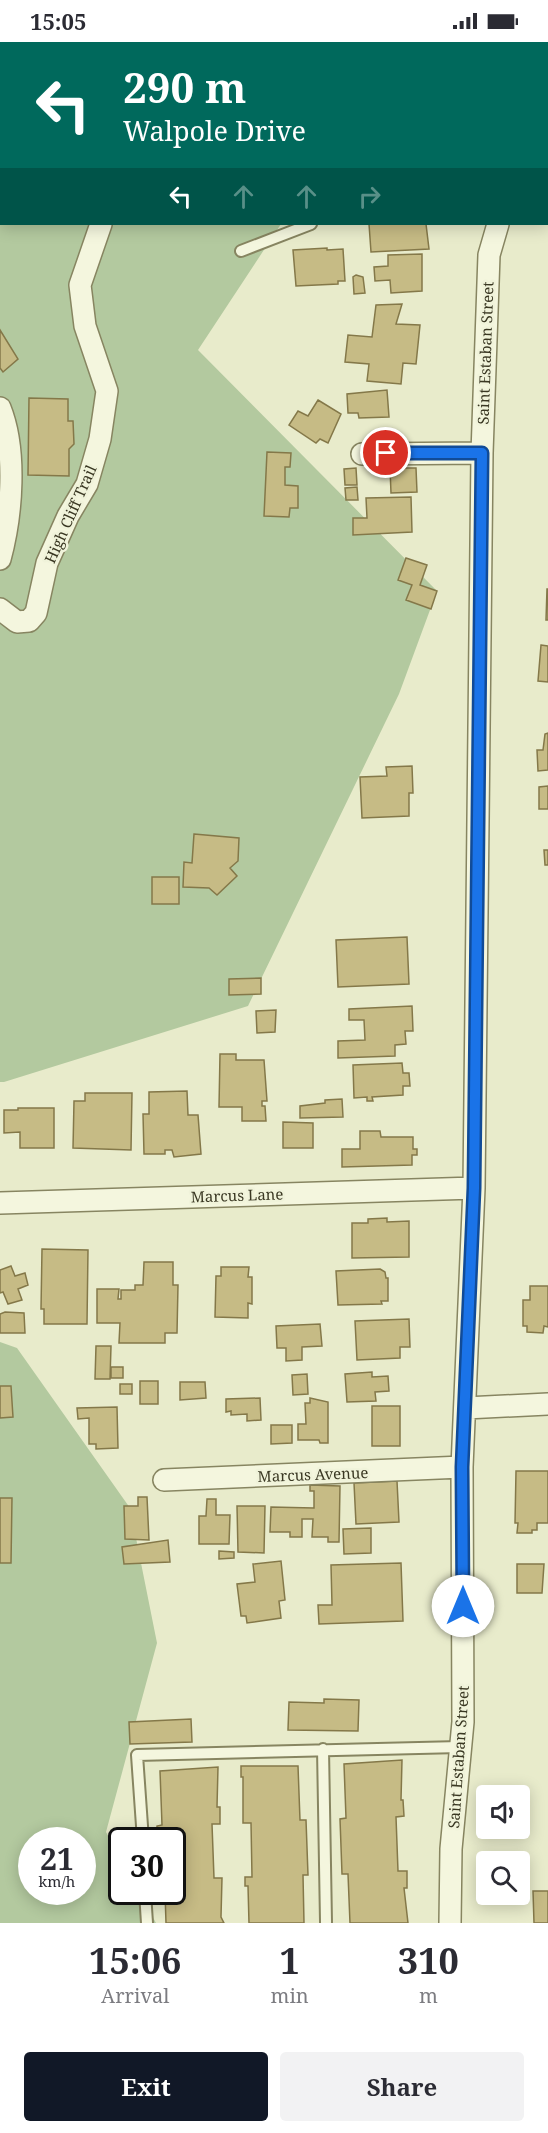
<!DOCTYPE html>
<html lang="en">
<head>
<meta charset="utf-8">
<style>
  :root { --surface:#fff; --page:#f2f2f3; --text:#2b2b33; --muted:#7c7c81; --accent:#111827 }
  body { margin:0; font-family:"Noto Serif",serif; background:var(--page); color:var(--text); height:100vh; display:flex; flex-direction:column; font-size:22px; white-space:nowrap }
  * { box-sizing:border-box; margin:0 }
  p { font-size:20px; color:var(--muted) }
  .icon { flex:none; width:33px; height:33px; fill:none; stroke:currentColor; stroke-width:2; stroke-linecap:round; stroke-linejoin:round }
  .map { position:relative; height:1881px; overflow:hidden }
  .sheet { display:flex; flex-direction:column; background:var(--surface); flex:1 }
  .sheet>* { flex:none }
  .guide { position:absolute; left:0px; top:0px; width:549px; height:183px; box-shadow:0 3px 15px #0003; background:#00695c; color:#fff; overflow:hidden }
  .controls { position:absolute; left:476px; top:1743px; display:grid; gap:12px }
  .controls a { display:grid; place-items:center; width:54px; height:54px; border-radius:6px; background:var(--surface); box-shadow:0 3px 15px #0003; font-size:30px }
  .speed { position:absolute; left:18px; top:1785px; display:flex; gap:12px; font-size:30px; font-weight:700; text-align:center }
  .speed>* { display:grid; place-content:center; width:78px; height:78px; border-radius:50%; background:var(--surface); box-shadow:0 3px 15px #0003; line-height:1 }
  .speed small { font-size:15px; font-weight:400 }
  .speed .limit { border:3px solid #111; border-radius:9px; background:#fff; color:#111 }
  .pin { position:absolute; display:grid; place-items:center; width:51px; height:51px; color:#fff; margin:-26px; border:3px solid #fff; border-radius:50%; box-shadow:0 2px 6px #0007 }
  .me { position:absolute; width:66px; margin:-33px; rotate:0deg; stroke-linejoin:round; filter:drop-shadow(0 0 4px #0008) }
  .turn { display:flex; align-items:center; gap:21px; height:126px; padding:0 24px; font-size:27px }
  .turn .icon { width:78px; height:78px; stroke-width:2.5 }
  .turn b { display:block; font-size:42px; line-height:51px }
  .lanes { display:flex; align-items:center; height:57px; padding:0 24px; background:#0003; justify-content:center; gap:30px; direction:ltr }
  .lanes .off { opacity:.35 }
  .eta { display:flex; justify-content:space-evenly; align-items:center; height:102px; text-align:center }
  .eta b { font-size:36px; font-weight:700; line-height:42px }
  .cta { display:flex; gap:12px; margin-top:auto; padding:12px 24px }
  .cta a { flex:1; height:69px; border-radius:6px; background:var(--accent); color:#fff; font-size:24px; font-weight:700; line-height:69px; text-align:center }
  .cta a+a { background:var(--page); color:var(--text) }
  .status { display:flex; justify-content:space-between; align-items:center; height:42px; padding:0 30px; background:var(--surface); direction:ltr }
  .status svg { height:16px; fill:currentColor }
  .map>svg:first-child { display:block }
</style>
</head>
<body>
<div class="status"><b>15:05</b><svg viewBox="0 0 49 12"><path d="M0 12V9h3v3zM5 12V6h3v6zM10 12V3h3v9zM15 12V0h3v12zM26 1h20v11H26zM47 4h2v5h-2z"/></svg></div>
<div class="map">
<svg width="548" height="1881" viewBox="0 0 548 1881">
  <rect width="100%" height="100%" fill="#e8ebcb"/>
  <path fill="#b3c99f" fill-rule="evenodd" d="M 0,0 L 288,0 L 2,2 L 2,182 L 281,182 L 198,308 L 437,549 L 399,652 L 248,964 L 4,1040 L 0,1040 Z
    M 0,1300 L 17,1306 L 130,1466 L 157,1601 L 106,1790 L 121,1818 L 122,1850 L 139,1850 L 156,1881 L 0,1881 ZM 32,1798 L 82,1798 L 82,1850 L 32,1850 Z"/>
  <path fill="#c6bb85" stroke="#847849" stroke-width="1.5" d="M 142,0 L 184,0 L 184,2 L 142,2 Z
    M 358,0 L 420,0 L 420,2 L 358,2 Z
    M 369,182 L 426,182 L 429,207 L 371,210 Z
    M 327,206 L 327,208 L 343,207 L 345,239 L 338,239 L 338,242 L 296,244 L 293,208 Z
    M 422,212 L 422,249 L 391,251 L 390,238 L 375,239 L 374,225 L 388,224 L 388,213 Z
    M 356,233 L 363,235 L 365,251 L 354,252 L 353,235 Z
    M 402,262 L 396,282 L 420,283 L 416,322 L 403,321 L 401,342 L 367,339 L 369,322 L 345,320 L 348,293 L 372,295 L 376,263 Z
    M 0,288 L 18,317 L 3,330 L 0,326 Z
    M 387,348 L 389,375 L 359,376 L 358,371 L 348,371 L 347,352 Z
    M 29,356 L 68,357 L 68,379 L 73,379 L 74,402 L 69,407 L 69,434 L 28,433 Z
    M 318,358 L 341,372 L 328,401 L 320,397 L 316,401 L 289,383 L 298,369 L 308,374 Z
    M 267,410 L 291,411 L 290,425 L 285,425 L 285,443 L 298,444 L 298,466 L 290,466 L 289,475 L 264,474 Z
    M 356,426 L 357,443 L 345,443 L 344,427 Z
    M 390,426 L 416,426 L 417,450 L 391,451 Z
    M 357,445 L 358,458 L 346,458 L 345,446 Z
    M 411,455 L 412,490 L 353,493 L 353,476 L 367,476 L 366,456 Z
    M 406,516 L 427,523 L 420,543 L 437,549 L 431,567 L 406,558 L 412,543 L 398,538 Z
    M 547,547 L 548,547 L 548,578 L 546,578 Z
    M 541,603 L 548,604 L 548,640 L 538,639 Z
    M 548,691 L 548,728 L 538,729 L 537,708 L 543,708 L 545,692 Z
    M 412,724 L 413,751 L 409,751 L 409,774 L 362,776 L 360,735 L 387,734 L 386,725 Z
    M 548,744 L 548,767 L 539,767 L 539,745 Z
    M 194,792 L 239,796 L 238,819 L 230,826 L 237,834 L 217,853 L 209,846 L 183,845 L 184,820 L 192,821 Z
    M 544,808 L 548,808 L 548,823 L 545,823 Z
    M 152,835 L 179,835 L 179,862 L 152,862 Z
    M 407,895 L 409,942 L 338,945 L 336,898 Z
    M 261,936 L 261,952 L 229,953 L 229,937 Z
    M 412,964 L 413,989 L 405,989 L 406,1002 L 395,1003 L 395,1014 L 338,1016 L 338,999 L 365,998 L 364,978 L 349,978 L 349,967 Z
    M 276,968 L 275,990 L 257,991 L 256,969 Z
    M 220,1012 L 236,1012 L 236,1018 L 264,1018 L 267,1059 L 262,1059 L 262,1064 L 265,1064 L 266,1079 L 242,1079 L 242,1065 L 219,1065 Z
    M 402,1021 L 403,1031 L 409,1031 L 410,1044 L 403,1044 L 403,1053 L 372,1055 L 373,1059 L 367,1059 L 367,1055 L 354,1056 L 353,1023 Z
    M 187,1049 L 188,1073 L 198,1073 L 201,1112 L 174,1115 L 172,1108 L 165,1108 L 165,1112 L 144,1112 L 143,1072 L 149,1072 L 149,1050 Z
    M 85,1051 L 132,1051 L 131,1108 L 73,1106 L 74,1059 L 85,1059 Z
    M 342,1057 L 343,1075 L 300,1076 L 300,1064 L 325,1061 L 325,1058 Z
    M 18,1066 L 54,1066 L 54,1106 L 20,1106 L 20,1090 L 4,1091 L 4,1068 L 18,1068 Z
    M 283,1080 L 313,1081 L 313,1106 L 283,1106 Z
    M 360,1089 L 380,1089 L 381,1095 L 413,1095 L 413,1107 L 417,1107 L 417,1113 L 412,1113 L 412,1123 L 342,1125 L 342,1107 L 360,1107 Z
    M 387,1176 L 387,1180 L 409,1179 L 409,1215 L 352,1216 L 352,1181 L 368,1181 L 368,1177 Z
    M 42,1207 L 88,1208 L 87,1282 L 44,1282 L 44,1267 L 41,1267 Z
    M 144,1220 L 173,1220 L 173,1243 L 178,1243 L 177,1291 L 165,1291 L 165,1301 L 119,1301 L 120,1281 L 97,1281 L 97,1247 L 119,1247 L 118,1257 L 121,1257 L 121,1248 L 135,1248 L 135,1243 L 143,1243 Z
    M 11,1224 L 15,1234 L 25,1231 L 28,1243 L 18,1247 L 22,1258 L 8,1262 L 3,1250 L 0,1251 L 0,1228 Z
    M 221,1225 L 249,1225 L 248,1235 L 252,1235 L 252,1262 L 248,1261 L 248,1276 L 215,1275 L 216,1234 L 221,1234 Z
    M 380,1227 L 385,1230 L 386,1236 L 388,1236 L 388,1259 L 381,1259 L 382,1262 L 338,1263 L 336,1229 Z
    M 530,1244 L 548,1244 L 548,1285 L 544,1284 L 543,1291 L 527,1290 L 527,1284 L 523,1284 L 523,1258 L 530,1258 Z
    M 5,1270 L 24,1271 L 25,1291 L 0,1291 L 0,1272 Z
    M 409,1277 L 410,1305 L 400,1305 L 400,1316 L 357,1318 L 355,1279 Z
    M 320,1282 L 322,1304 L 302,1305 L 302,1318 L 286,1319 L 286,1306 L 277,1306 L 276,1284 Z
    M 96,1304 L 111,1304 L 110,1337 L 95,1337 Z
    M 111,1325 L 123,1325 L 123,1336 L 111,1336 Z
    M 372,1330 L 372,1335 L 388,1334 L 389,1349 L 375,1350 L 376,1359 L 347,1360 L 345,1332 Z
    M 307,1332 L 308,1352 L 293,1353 L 292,1333 Z
    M 140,1339 L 158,1339 L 158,1362 L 140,1362 Z
    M 180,1340 L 205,1340 L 206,1356 L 180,1358 Z
    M 120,1342 L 132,1342 L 132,1352 L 120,1352 Z
    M 0,1344 L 11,1344 L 13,1375 L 0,1376 Z
    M 260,1356 L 261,1378 L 247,1379 L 247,1372 L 231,1373 L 231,1369 L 226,1370 L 226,1357 Z
    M 310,1356 L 328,1360 L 328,1401 L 320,1401 L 319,1398 L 298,1398 L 298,1382 L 306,1382 L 305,1361 L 310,1361 Z
    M 372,1364 L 400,1364 L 400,1404 L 372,1404 Z
    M 117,1365 L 118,1406 L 96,1407 L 96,1402 L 89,1402 L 89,1376 L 78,1377 L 77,1366 Z
    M 271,1383 L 292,1383 L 292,1401 L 271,1402 Z
    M 516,1429 L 548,1429 L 548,1481 L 537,1481 L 537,1488 L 532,1488 L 532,1491 L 517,1491 L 518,1481 L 515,1481 Z
    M 397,1439 L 399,1480 L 356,1482 L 354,1441 Z
    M 310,1443 L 340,1444 L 339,1500 L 328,1500 L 328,1495 L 312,1495 L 313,1477 L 302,1477 L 302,1495 L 290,1495 L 290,1490 L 270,1490 L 271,1465 L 314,1466 L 314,1449 L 310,1449 Z
    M 138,1455 L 147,1455 L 149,1498 L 125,1497 L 124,1464 L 138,1464 Z
    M 0,1456 L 12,1456 L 11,1521 L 0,1521 Z
    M 207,1457 L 216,1457 L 216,1473 L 230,1473 L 229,1502 L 199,1502 L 199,1474 L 206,1474 Z
    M 237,1464 L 265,1464 L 264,1511 L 238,1510 Z
    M 371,1486 L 371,1511 L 344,1512 L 343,1487 Z
    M 168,1498 L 170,1520 L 124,1522 L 122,1505 Z
    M 219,1509 L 234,1510 L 234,1516 L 219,1517 Z
    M 281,1519 L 285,1558 L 279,1559 L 281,1576 L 247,1581 L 246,1574 L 241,1574 L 237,1542 L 255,1540 L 253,1522 Z
    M 401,1521 L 403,1579 L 319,1582 L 318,1563 L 332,1563 L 331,1523 Z
    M 517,1522 L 544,1522 L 542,1551 L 517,1551 Z
    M 324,1657 L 359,1658 L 358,1689 L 288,1688 L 289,1660 L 324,1661 Z
    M 191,1677 L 192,1700 L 130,1702 L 129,1680 Z
    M 402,1718 L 401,1758 L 403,1758 L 404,1774 L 396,1775 L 398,1829 L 407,1829 L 407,1846 L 404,1846 L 408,1881 L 350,1881 L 348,1832 L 342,1832 L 340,1777 L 346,1776 L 344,1722 Z
    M 241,1724 L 298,1724 L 300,1778 L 306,1778 L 308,1833 L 303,1833 L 304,1881 L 249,1881 L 248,1844 L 245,1844 L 245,1835 L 252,1835 L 251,1781 L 243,1781 L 243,1735 L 241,1735 Z
    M 218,1725 L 217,1765 L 220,1765 L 220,1782 L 212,1782 L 214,1836 L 222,1836 L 221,1875 L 224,1881 L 166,1881 L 165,1850 L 172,1850 L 172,1798 L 157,1798 L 157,1784 L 162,1783 L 160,1729 Z
    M 533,1849 L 548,1849 L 548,1881 L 534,1881 Z"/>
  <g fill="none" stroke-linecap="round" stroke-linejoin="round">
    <g stroke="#878561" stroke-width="14">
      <path id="lane" d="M 241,209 L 311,182
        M 323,1707 L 326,1880
        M 143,1798 L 137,1713 L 460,1705
        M 145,1850 L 147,1881"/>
    </g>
    <g stroke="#878561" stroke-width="24">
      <path id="street" d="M 24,2 L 27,0
        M 341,2 L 342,0
        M 537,2 L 537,0
        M 0,16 L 2,15
        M 0,366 C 17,408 12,473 0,517
        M 362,412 L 482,411
        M 0,567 L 17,580 L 29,579 L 36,571 L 47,521 L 68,474 L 87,442 L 100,397 L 107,349 L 85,284 L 80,243 L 101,182
        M 0,1161 L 474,1146
        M 466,1366 L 548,1362
        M 164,1438 L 462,1425
        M 450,1881 L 451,1807 L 463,1680 L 462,1425 L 474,1146 L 482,411 L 489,213 L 498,182"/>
    </g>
    <use href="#lane" stroke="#f4f6de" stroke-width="10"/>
    <use href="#street" stroke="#f4f6de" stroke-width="21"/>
  </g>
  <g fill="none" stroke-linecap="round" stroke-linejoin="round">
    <g stroke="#114b97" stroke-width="15">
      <path id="route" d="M 386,411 L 482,411 L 474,1146 L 462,1425 L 463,1564"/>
    </g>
    <use href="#route" stroke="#1a73e8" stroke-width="10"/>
  </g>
  <g text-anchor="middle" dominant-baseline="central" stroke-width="5" stroke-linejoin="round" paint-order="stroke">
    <g font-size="15" fill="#393722" stroke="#f0f3da">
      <text transform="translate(485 311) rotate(-88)">Saint Estaban Street</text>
      <text transform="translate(70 472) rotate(-66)">High Cliff Trail</text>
      <text transform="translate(237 1153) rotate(-2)">Marcus Lane</text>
      <text transform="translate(313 1432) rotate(-2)">Marcus Avenue</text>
      <text transform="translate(458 1715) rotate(-86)">Saint Estaban Street</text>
    </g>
  </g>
</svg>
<div class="controls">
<a><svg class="icon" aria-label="sound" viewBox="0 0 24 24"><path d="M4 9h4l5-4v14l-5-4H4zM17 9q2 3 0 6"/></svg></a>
<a><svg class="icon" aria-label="search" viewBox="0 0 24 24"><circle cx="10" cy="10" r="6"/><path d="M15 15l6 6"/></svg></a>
</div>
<div class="speed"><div>21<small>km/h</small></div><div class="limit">30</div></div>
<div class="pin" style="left:386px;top:411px;background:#d93025"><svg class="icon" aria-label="arrive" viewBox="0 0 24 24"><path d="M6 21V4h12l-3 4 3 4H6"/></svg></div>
<svg class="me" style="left:463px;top:1564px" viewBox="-20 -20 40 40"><circle r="19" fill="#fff"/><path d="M0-13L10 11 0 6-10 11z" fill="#1a73e8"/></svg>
<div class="guide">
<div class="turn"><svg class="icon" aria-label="left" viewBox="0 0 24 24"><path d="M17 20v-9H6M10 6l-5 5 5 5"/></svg><div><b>290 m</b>Walpole Drive</div></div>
<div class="lanes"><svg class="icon" aria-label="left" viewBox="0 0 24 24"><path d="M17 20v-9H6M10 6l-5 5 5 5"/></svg><svg class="icon off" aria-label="ahead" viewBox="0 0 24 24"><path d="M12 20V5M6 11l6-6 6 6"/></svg><svg class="icon off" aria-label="ahead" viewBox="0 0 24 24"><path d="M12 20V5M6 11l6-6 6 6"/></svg><svg class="icon off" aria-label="right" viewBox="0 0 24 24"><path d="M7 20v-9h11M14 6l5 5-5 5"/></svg></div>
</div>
</div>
<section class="sheet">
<div class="eta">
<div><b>15:06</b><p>Arrival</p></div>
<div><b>1</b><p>min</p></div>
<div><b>310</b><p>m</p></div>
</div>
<div class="cta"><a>Exit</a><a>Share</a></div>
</section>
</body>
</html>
